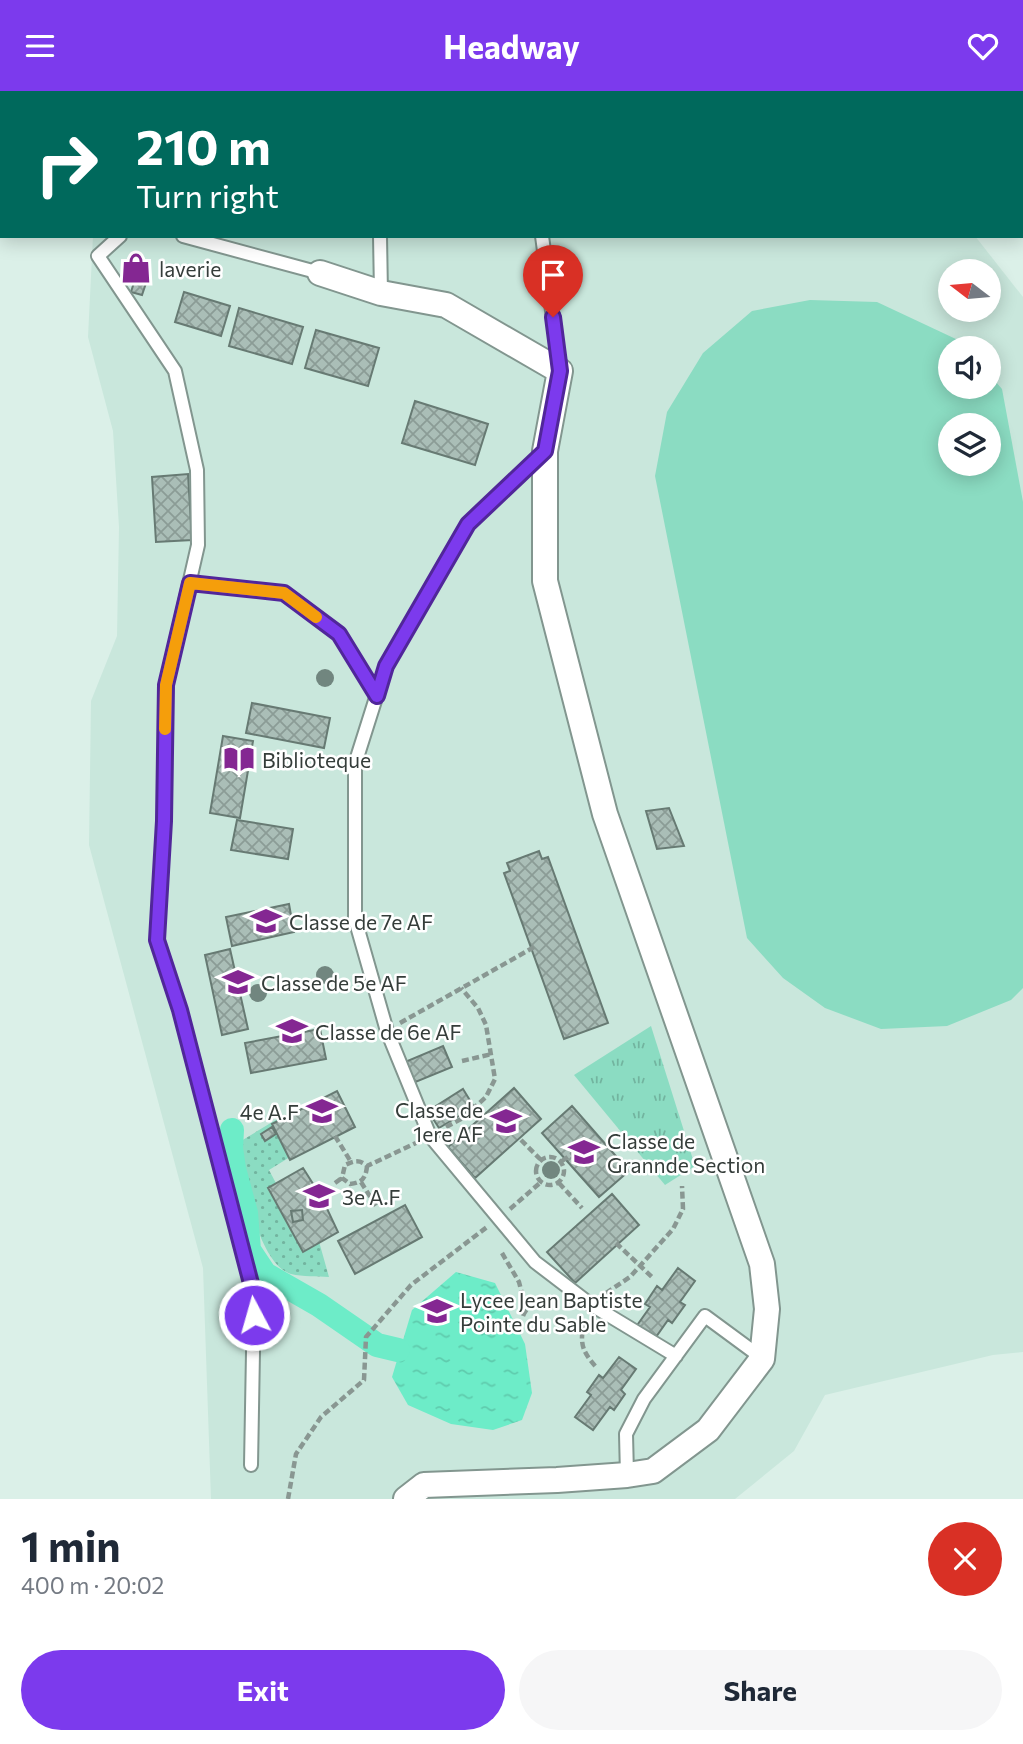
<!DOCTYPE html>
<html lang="en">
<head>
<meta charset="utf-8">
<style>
  :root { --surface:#fff; --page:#f6f6f7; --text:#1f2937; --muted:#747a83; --accent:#7c3aed }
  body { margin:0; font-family:Commissioner,sans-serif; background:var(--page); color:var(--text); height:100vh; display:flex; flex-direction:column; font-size:26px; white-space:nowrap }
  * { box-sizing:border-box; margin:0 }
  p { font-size:23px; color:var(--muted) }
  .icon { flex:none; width:38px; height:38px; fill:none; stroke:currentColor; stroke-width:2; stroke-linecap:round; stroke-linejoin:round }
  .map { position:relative; height:1408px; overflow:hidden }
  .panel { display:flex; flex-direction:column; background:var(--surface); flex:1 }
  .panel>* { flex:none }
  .top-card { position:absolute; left:0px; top:0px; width:1024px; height:147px; box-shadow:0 4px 18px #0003; background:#00695c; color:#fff; overflow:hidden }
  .needle { width:46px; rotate:286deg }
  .controls { position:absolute; left:938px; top:168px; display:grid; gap:14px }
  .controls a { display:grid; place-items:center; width:63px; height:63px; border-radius:50%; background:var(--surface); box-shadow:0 4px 18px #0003; font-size:35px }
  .pin { position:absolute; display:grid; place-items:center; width:60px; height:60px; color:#fff; margin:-72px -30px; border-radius:50% 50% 50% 0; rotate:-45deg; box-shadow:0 0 7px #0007 }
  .pin .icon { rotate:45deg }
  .me { position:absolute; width:77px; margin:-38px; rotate:354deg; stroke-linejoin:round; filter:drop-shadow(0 0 5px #0008) }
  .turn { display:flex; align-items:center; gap:24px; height:147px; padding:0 21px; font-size:32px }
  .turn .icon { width:91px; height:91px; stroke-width:2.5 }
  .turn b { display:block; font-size:49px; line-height:60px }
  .round { display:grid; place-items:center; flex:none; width:74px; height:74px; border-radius:37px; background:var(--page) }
  .head { display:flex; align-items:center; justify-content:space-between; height:119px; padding:0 21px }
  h1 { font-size:42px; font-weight:700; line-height:52px }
  .primary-button { display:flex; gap:14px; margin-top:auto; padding:14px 21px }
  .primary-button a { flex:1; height:80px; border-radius:42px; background:var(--accent); color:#fff; font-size:28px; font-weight:700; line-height:80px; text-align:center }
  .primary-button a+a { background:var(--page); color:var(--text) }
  header { display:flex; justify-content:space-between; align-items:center; height:91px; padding:0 21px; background:var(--accent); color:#fff; font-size:32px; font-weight:700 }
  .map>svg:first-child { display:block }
</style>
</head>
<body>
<header><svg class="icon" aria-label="menu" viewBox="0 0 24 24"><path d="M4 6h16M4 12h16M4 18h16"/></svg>Headway<svg class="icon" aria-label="heart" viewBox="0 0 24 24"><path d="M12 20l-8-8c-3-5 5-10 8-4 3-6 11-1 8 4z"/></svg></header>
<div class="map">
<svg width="1023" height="1408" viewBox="0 0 1023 1408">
  <defs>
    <pattern id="grass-dots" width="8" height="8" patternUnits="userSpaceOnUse" patternTransform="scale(1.75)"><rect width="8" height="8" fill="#8bdcc2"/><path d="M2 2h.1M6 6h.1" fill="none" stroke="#72b49f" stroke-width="1.8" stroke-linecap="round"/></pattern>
    <pattern id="park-tufts" width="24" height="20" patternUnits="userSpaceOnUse" patternTransform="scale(1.75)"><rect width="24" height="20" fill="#8bdcc2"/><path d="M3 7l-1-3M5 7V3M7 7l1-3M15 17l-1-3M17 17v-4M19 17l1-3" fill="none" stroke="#72b49f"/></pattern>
    <pattern id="water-ripples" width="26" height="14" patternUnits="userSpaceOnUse" patternTransform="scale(1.75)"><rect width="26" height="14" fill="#6decc8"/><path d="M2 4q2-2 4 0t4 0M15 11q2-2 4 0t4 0" fill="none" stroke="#5fcbad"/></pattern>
    <pattern id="building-cross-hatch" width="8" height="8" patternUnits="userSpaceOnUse" patternTransform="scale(1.75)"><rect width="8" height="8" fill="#aabeb7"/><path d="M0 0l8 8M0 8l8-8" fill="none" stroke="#8b9c96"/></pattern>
  </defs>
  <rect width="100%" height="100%" fill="#dbf0e8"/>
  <path fill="#c9e7dc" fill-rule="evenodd" d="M 89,0 L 856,0 L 857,2 L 91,2 Z
    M 93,145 L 975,145 L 1023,206 L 1023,1261 L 993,1264 L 825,1304 L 794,1360 L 735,1408 L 211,1408 L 203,1177 L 89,754 L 91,610 L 117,545 L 119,436 L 113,340 L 88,246 ZM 950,180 L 989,180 L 989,219 L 950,219 ZM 950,257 L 989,257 L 989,296 L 950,296 ZM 950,334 L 989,334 L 989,373 L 950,373 Z"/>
  <path fill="url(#grass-dots)" d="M 279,1027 L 298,1061 L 269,1079 L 307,1151 L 318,1147 L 329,1186 C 317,1185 303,1186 291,1183 C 257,1173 243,1084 236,1053 Z"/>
  <path fill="url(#park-tufts)" d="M 651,935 L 695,1075 L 665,1094 L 574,984 Z"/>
  <path fill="#8bdcc2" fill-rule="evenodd" d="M 810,209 L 877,211 L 958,249 L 965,257 L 950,257 L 950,296 L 989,296 L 989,283 L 1002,298 L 1023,411 L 1023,897 L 1011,909 L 947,935 L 881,938 L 825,917 L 783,887 L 747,847 L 655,385 L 667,321 L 703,262 L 752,220 ZM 950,334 L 989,334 L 989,373 L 950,373 Z"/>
  <path fill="url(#water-ripples)" d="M 456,1181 L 495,1192 L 525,1253 L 532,1302 L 522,1329 L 493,1339 L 451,1333 L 408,1314 L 392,1286 L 412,1219 Z"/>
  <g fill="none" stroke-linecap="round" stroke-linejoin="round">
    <path stroke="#6decc8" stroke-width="24" d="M 232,1039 L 231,1057 L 234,1078 L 246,1122 L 249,1159 L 265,1183 L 319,1214 L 377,1254 L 398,1259"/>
  </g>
  <path fill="url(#building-cross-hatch)" stroke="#677a73" stroke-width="2" d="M 646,0 L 694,0 L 695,2 L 647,2 Z
    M 136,185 L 147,189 L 142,204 L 131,201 Z
    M 184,201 L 230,215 L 221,245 L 175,231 Z
    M 239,217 L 303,236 L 292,273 L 229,255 Z
    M 316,239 L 379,257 L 368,295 L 305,277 Z
    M 415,310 L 488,333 L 475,374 L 402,352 Z
    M 188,383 L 192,449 L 156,451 L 152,386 Z
    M 252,612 L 330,627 L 324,657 L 246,642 Z
    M 223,645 L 253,650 L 240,727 L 210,722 Z
    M 669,717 L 684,755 L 657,758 L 646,720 Z
    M 237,729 L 293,738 L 288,768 L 231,759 Z
    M 539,760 L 542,768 L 548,766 L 608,932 L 564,948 L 504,782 L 510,780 L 507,772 Z
    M 289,813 L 294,841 L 232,855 L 226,826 Z
    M 230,858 L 248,938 L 222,944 L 205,864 Z
    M 320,938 L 326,968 L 251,982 L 245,952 Z
    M 443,955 L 452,976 L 413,992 L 405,971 Z
    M 514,997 L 541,1028 L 475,1087 L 448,1056 Z
    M 463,998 L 474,1016 L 439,1037 L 428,1020 Z
    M 337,1000 L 355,1036 L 290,1069 L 272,1033 Z
    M 572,1015 L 629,1080 L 599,1106 L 542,1042 Z
    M 272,1036 L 276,1043 L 265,1050 L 261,1043 Z
    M 303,1077 L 322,1107 L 338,1141 L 303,1161 L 268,1097 Z
    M 612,1103 L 639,1134 L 575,1192 L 547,1161 Z
    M 405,1114 L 422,1146 L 355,1183 L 338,1150 Z
    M 302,1119 L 303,1129 L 293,1131 L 291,1120 Z
    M 678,1177 L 695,1190 L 680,1211 L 685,1214 L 672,1232 L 668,1229 L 651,1253 L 633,1240 L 650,1216 L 645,1213 L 657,1195 L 662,1199 Z
    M 619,1266 L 636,1278 L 621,1299 L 625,1303 L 614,1319 L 610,1316 L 593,1339 L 575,1326 L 591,1304 L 587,1301 L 599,1284 L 603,1287 Z"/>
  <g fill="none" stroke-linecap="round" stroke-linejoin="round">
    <g stroke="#82968f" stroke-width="16">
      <path id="service" d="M 120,145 L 98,165 L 175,280 L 197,379 L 198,454 L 166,594 L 164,730 L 157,849 L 180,919 L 254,1204 L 251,1374
        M 183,145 L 320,182
        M 380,145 L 381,202
        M 542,145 L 560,280
        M 545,360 L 468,433 L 386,575 L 355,673 L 355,828 L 387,940 L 430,1045 L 535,1171 L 590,1213 L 676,1265
        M 190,492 L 284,502 L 339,543 L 377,605
        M 627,1384 L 626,1343 L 644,1308 L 705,1225 L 762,1267"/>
    </g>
    <g stroke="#82968f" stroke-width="28">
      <path id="minor" d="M 320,182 L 381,202 L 446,214 L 560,280 L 545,360 L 545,490 L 605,723 L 762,1173 L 767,1218 L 762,1268 L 708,1339 L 653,1380 L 627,1384 L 557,1389 L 424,1394 L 406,1408"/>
    </g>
    <path stroke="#899792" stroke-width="4.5" stroke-dasharray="7 3.5" stroke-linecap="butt" d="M 400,932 L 536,855
      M 462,970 L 492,963
      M 446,1036 L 463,1027 L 486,1006 L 495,988 L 486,934 L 478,917 L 461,897
      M 335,1045 L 351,1071
      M 521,1049 L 540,1068
      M536 1080a14 14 0 1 1 28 0a14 14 0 1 1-28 0Z
      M 562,1070 L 575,1061
      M 367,1075 C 366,1087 362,1092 350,1093 L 342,1087 L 345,1074 C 354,1070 359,1068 367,1075 L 416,1052
      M 361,1091 L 376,1115
      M 335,1092 L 342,1087
      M 559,1092 L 582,1117
      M 510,1118 L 541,1091
      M 616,1152 L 654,1188
      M 502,1162 L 519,1191 L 526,1218
      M 606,1202 L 630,1186 L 673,1138 L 683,1118 L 682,1095
      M 523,1225 C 528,1212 540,1210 553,1206
      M 584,1230 C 580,1252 581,1259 596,1276
      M 288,1408 L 296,1363 L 321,1326 L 364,1289 L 366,1246 L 411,1194 L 487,1136"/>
    <use href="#service" stroke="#fff" stroke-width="12"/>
    <use href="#minor" stroke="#fff" stroke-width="24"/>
  </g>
  <g fill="#71867f">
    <circle cx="325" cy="587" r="9"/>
    <circle cx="325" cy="884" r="9"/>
    <circle cx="258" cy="902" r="9"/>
    <circle cx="551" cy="1079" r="9"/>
  </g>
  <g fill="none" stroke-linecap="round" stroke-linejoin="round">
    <g stroke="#51269a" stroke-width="18">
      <path id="route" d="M 254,1224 L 254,1204 L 180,919 L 157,849 L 164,730 L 166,594 L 190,492 L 284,502 L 339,543 L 377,605 L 386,575 L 468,433 L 545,360 L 560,280 L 553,226"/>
    </g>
    <use href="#route" stroke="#7c3aed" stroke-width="12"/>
    <path stroke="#f59e0b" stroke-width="12" d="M 165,638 L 166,594 L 190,492 L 284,502 L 316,526"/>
  </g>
  <defs>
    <g id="shop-bare" transform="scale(2.415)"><path d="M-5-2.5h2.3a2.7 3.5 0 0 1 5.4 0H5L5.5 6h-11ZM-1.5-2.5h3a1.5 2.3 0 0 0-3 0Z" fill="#842792" stroke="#fff" stroke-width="2.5" paint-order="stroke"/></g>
    <g id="library-bare" transform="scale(2.415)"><path d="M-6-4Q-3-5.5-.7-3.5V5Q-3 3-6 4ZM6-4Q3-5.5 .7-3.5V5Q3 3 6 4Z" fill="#842792" stroke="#fff" stroke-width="2.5" paint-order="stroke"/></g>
    <g id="school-bare" transform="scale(2.415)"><path d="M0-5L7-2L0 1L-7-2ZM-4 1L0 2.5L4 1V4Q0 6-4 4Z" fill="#842792" stroke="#fff" stroke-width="2.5" paint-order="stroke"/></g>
  </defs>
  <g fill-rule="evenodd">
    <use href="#shop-bare" x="136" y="177"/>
    <use href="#library-bare" x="239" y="668"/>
    <use href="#school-bare" x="266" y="830"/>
    <use href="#school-bare" x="238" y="891"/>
    <use href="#school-bare" x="292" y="940"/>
    <use href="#school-bare" x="322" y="1020"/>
    <use href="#school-bare" x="506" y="1030"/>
    <use href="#school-bare" x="584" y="1061"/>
    <use href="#school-bare" x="319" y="1105"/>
    <use href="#school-bare" x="437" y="1220"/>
  </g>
  <g text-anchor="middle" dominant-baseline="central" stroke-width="5" stroke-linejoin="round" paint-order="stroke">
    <g font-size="21" fill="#353d3a" stroke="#fff" text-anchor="start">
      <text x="159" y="177">laverie</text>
      <text x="262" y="668">Biblioteque</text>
      <text x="289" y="830">Classe de 7e AF</text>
      <text x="261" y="891">Classe de 5e AF</text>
      <text x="315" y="940">Classe de 6e AF</text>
      <text x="483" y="1018" text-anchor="end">Classe de<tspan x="483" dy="24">1ere AF</tspan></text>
      <text x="299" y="1020" text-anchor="end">4e A.F</text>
      <text x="607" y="1049">Classe de<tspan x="607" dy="24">Grannde Section</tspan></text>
      <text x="342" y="1105">3e A.F</text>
      <text x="460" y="1208">Lycee Jean Baptiste<tspan x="460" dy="24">Pointe du Sable</tspan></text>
    </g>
  </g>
</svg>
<div class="controls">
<a><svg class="needle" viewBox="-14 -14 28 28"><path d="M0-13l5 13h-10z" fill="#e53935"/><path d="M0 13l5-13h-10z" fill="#747a83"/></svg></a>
<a><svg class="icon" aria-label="sound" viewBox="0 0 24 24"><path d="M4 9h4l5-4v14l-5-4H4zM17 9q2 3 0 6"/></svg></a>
<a><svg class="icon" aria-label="layers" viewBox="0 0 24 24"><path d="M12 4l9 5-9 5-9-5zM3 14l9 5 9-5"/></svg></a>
</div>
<div class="pin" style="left:553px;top:226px;background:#d93025"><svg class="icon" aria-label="arrive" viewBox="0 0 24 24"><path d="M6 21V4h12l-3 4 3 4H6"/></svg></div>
<svg class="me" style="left:254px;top:1224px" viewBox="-20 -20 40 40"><circle r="17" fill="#7c3aed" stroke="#fff" stroke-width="3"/><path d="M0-11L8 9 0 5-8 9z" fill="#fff"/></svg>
<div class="top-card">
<div class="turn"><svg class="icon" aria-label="right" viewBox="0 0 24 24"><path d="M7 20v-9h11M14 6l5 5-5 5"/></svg><div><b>210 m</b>Turn right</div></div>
</div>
</div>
<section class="panel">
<div class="head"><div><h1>1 min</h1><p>400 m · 20:02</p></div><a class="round" style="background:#d93025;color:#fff"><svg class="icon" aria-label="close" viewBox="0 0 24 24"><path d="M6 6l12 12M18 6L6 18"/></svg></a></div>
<div class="primary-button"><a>Exit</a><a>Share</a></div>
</section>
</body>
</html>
